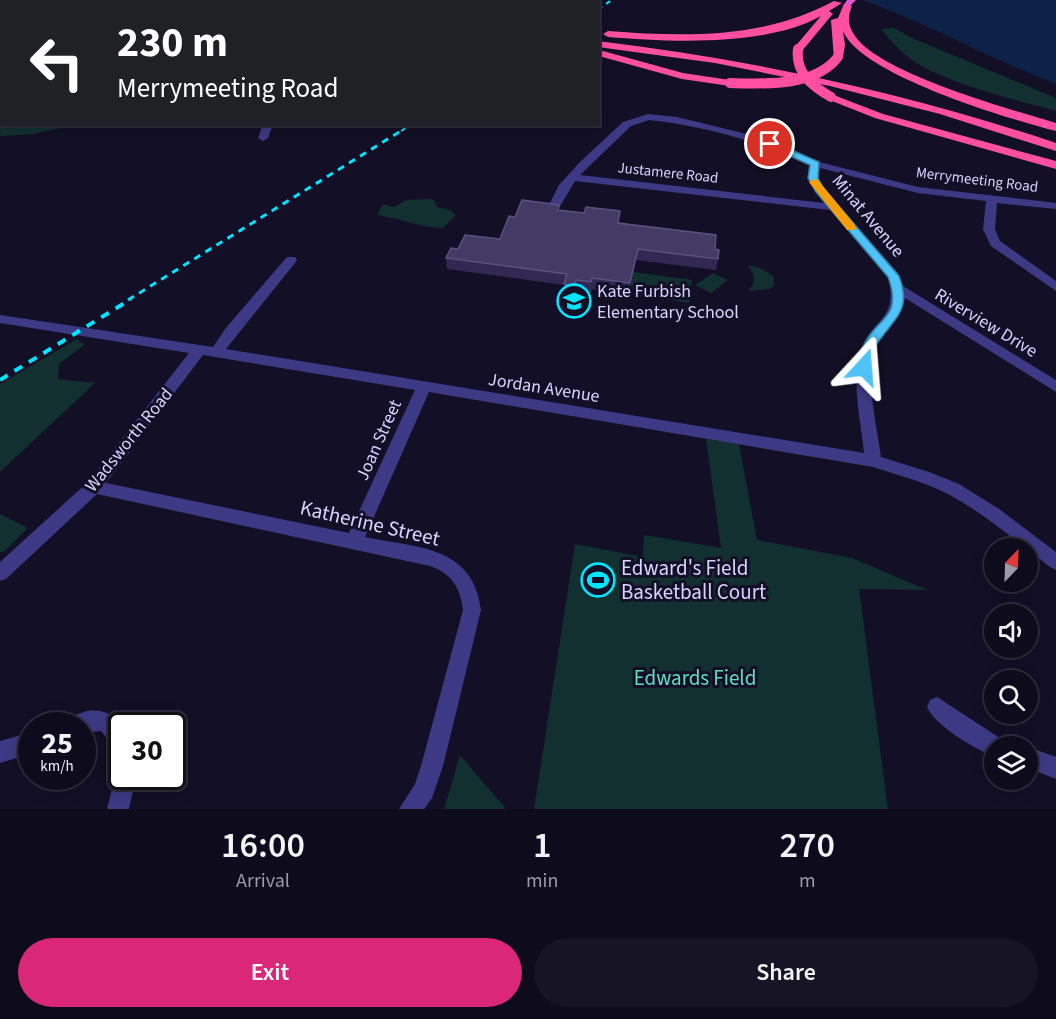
<!DOCTYPE html>
<html lang="en">
<head>
<meta charset="utf-8">
<style>
  :root { --surface:#0e0b1c; --page:#171425; --text:#f1f3f6; --muted:#9b9ba3; --line:#2e2b3b; --accent:#db2777 }
  body { margin:0; font-family:"Source Sans 3",sans-serif; background:var(--page); color:var(--text); height:100vh; display:flex; flex-direction:column; font-size:22px; white-space:nowrap }
  * { box-sizing:border-box; margin:0 }
  p { font-size:20px; color:var(--muted) }
  .icon { flex:none; width:33px; height:33px; fill:none; stroke:currentColor; stroke-width:2; stroke-linecap:round; stroke-linejoin:round }
  .map { position:relative; height:809px; overflow:hidden }
  .sheet { display:flex; flex-direction:column; background:var(--surface); flex:1 }
  .sheet>* { flex:none }
  .banner { position:absolute; left:0px; top:0px; width:600px; height:126px; box-shadow:0 3px 15px #0003,0 0 0 2px var(--line); background:#202124; color:#fff; overflow:hidden }
  .needle { width:39px; rotate:23deg }
  .buttons { position:absolute; left:984px; top:538px; display:grid; gap:12px }
  .buttons a { display:grid; place-items:center; width:54px; height:54px; border-radius:50%; background:var(--surface); box-shadow:0 3px 15px #0003,0 0 0 2px var(--line); font-size:30px }
  .speed { position:absolute; left:18px; top:712px; display:flex; gap:12px; font-size:30px; font-weight:700; text-align:center }
  .speed>* { display:grid; place-content:center; width:78px; height:78px; border-radius:50%; background:var(--surface); box-shadow:0 3px 15px #0003,0 0 0 2px var(--line); line-height:1 }
  .speed small { font-size:15px; font-weight:400 }
  .speed .limit { border:3px solid #111; border-radius:9px; background:#fff; color:#111 }
  .pin { position:absolute; display:grid; place-items:center; width:51px; height:51px; color:#fff; margin:-26px; border:3px solid #fff; border-radius:50%; box-shadow:0 2px 6px #0007 }
  .me { position:absolute; width:66px; margin:-33px; rotate:19deg; stroke-linejoin:round; filter:drop-shadow(0 0 4px #0008) }
  .turn { display:flex; align-items:center; gap:21px; height:126px; padding:0 18px; font-size:27px }
  .turn .icon { width:78px; height:78px; stroke-width:2.5 }
  .turn b { display:block; font-size:42px; line-height:51px }
  .eta { display:flex; justify-content:space-evenly; align-items:center; height:102px; text-align:center }
  .eta b { font-size:36px; font-weight:600; line-height:42px }
  .primary-button { display:flex; gap:12px; margin-top:auto; padding:12px 18px }
  .primary-button a { flex:1; height:69px; border-radius:36px; background:var(--accent); color:#fff; font-size:24px; font-weight:600; line-height:69px; text-align:center }
  .primary-button a+a { background:var(--page); color:var(--text) }
  .map>svg:first-child { display:block }
</style>
</head>
<body>
<div class="map">
<svg width="1056" height="809" viewBox="0 0 1056 809">
  <rect width="100%" height="100%" fill="#130f26"/>
  <path fill="#12302f" d="M 894,28 L 912,38 L 1056,98 L 1056,111 C 1014,99 940,83 907,56 C 897,49 889,38 881,29 Z
    M 1,106 L 2,124 L 74,125 L 33,134 L 0,136 Z
    M 429,199 L 434,200 L 437,207 L 450,210 L 456,215 L 443,228 C 423,228 399,218 377,215 L 383,204 L 394,207 L 406,200 Z
    M 748,266 C 760,265 765,271 774,277 L 774,286 L 769,289 L 748,291 C 757,282 755,275 748,266 Z
    M 633,272 L 692,280 L 689,303 L 629,294 Z
    M 713,273 L 728,280 L 711,293 L 695,285 Z
    M 77,339 L 84,345 L 59,364 L 58,379 L 95,383 L 0,472 L 0,384 Z
    M 706,439 L 739,444 L 757,540 L 852,558 L 927,590 L 859,589 L 888,809 L 534,809 L 575,544 L 643,557 L 644,535 L 721,548 Z
    M 0,514 L 28,528 L 4,552 L 0,552 Z
    M 460,755 L 506,809 L 444,809 Z"/>
  <path fill="#0c2248" d="M 863,0 L 1056,0 L 1056,84 C 990,59 929,24 863,0 Z"/>
  <g fill="none" stroke-linecap="round" stroke-linejoin="round">
    <path fill="#3d3a85" fill-rule="evenodd" d="M 70,0 L 88,0 L 91,2 L 71,2 Z
      M 380,0 L 390,0 L 392,2 L 381,2 Z
      M 648,114 L 677,117 L 759,137 L 788,147 L 819,162 L 918,187 L 1056,203 L 1056,209 L 997,203 L 995,229 L 1000,241 L 1056,281 L 1056,291 L 991,246 L 983,229 L 986,201 L 918,193 L 820,168 L 818,178 L 824,189 L 898,273 L 903,286 L 1056,380 L 1056,392 L 905,298 C 902,320 882,331 875,350 C 865,378 877,427 881,457 L 929,472 L 959,484 L 999,509 L 1056,552 L 1056,570 L 1050,567 C 1017,542 985,514 948,494 C 924,482 898,475 873,467 L 429,392 L 365,537 C 417,548 473,545 481,610 L 443,766 L 432,798 L 424,809 L 399,809 L 415,784 L 421,766 L 463,610 C 460,587 452,574 430,566 L 97,494 L 6,579 L 0,581 L 0,562 L 88,482 L 189,353 L 0,323 L 0,315 L 213,347 L 225,329 L 287,257 L 295,257 L 297,260 L 295,263 L 226,349 L 864,453 C 861,422 852,386 859,356 C 868,319 900,323 888,277 L 830,210 L 575,181 L 556,213 L 552,214 L 546,211 L 559,185 L 580,162 L 623,122 ZM 649,120 C 704,126 759,141 809,165 L 808,178 L 824,203 L 580,175 L 631,126 ZM 203,355 L 415,390 L 349,533 L 106,483 Z
      M 263,124 L 273,124 L 268,138 L 263,141 L 258,138 Z
      M 937,697 L 1003,740 L 1007,747 L 994,747 L 994,757 C 976,749 935,726 927,707 L 930,700 Z
      M 87,711 C 102,709 115,714 124,726 L 122,726 L 122,754 L 115,751 L 110,742 L 101,731 L 82,733 L 82,726 L 60,726 L 63,719 Z
      M 32,732 L 32,753 L 0,763 L 0,741 Z
      M 1028,747 L 1056,757 L 1056,779 L 1028,768 Z
      M 122,768 L 122,777 L 136,777 L 129,809 L 107,809 L 117,769 Z"/>
    <path fill="#e055d1" fill-rule="evenodd" d="M 847,0 L 856,0 L 847,9 L 843,6 Z"/>
    <path fill="#ff4fa3" fill-rule="evenodd" d="M 198,0 L 220,0 L 221,2 L 199,2 Z
      M 241,0 L 263,0 L 264,2 L 242,2 Z
      M 834,1 L 842,3 L 829,11 L 833,14 L 831,16 L 802,51 L 798,52 L 793,49 L 821,16 C 765,47 670,42 608,37 L 603,34 L 608,31 C 685,37 764,39 834,1 Z
      M 844,4 L 852,6 C 847,17 848,26 855,36 C 881,74 1010,109 1056,123 L 1056,131 C 1009,119 861,75 843,31 L 845,45 L 843,57 L 834,59 L 831,20 L 838,18 Z
      M 598,41 C 755,60 906,93 1056,143 L 1056,151 L 940,114 L 830,86 L 715,63 L 598,47 Z
      M 603,51 L 683,73 L 730,80 L 736,83 L 730,86 L 682,79 L 599,56 L 598,53 Z
      M 831,94 L 883,114 L 1056,161 L 1056,169 L 875,118 L 827,99 L 825,97 Z"/>
    <path stroke="#00e5ff" stroke-width="2" stroke-dasharray="5 4.5" stroke-linecap="butt" d="M 598,9 L 612,0
      M 401,131 L 412,124"/>
    <path stroke="#00e5ff" stroke-width="3" stroke-dasharray="7 6" stroke-linecap="butt" d="M 128,300 L 404,129"/>
    <path stroke="#00e5ff" stroke-width="4" stroke-dasharray="9 8" stroke-linecap="butt" d="M 0,380 L 131,299"/>
    <path stroke="#ff4fa3" stroke-width="10" d="M 798,49 C 795,73 812,86 831,97
      M 730,83 C 765,84 815,87 838,57"/>
  </g>
  <path fill="#312854" d="M 559,210 L 619,223 L 715,249 L 718,259 L 716,270 L 636,260 L 628,294 L 592,289 L 590,293 L 575,291 L 574,297 L 564,295 L 564,285 L 447,269 L 446,258 L 458,249 L 500,239 Z"/>
  <path fill="#1d163a" d="M 638,249 L 636,260 L 628,294 L 630,283 Z"/>
  <path fill="#433a66" stroke="#5a527e" stroke-width="1.5" d="M 522,200 L 559,205 L 558,210 L 584,213 L 586,207 L 620,211 L 618,223 L 716,235 L 715,249 L 719,250 L 718,259 L 638,249 L 630,283 L 592,278 L 591,282 L 576,280 L 574,286 L 564,284 L 567,274 L 446,258 L 451,248 L 458,249 L 465,235 L 500,239 L 509,216 L 515,217 Z"/>
  <path fill="#4fc3f7" stroke="#337fa1" stroke-width="1.5" d="M 767,142 L 773,142 L 819,162 L 818,178 L 824,189 L 899,276 C 913,313 892,319 875,347 C 872,354 872,363 869,370 L 864,371 L 857,367 C 859,361 859,354 862,348 C 874,318 904,320 888,277 L 816,192 L 808,178 L 810,165 L 767,146 Z"/>
  <path fill="#f59e0b" d="M 814,179 L 818,180 L 855,225 L 855,230 L 847,230 L 809,182 Z"/>
  <defs>
    <g id="school-ring" transform="scale(1.725)"><circle r="9.5" fill="#130f26" stroke="#00e5ff" stroke-width="1.5"/><path d="M0-5L7-2L0 1L-7-2ZM-4 1L0 2.5L4 1V4Q0 6-4 4Z" fill="#00e5ff"/></g>
    <g id="stadium-ring" transform="scale(1.725)"><circle r="9.5" fill="#130f26" stroke="#00e5ff" stroke-width="1.5"/><path d="M0-5a6.5 5 0 1 0 0 10a6.5 5 0 1 0 0-10ZM-3.5-1.8h7v3.6h-7Z" fill="#00e5ff"/></g>
  </defs>
  <g fill-rule="evenodd">
    <use href="#school-ring" x="574" y="301"/>
    <use href="#stadium-ring" x="598" y="580"/>
  </g>
  <g text-anchor="middle" dominant-baseline="central" stroke-width="6" stroke-linejoin="round" paint-order="stroke">
    <g font-size="15" fill="#d9d4ff" stroke="#130f26">
      <text transform="translate(668 173) rotate(6)">Justamere Road</text>
      <text transform="translate(977 180) rotate(7)">Merrymeeting Road</text>
    </g>
    <g font-size="18" fill="#d9d4ff" stroke="#130f26">
      <text transform="translate(868 216) rotate(50)">Minat Avenue</text>
      <text transform="translate(986 323) rotate(31)">Riverview Drive</text>
      <text transform="translate(544 388) rotate(9)">Jordan Avenue</text>
      <text transform="translate(129 440) rotate(-51)">Wadsworth Road</text>
      <text transform="translate(379 440) rotate(-66)">Joan Street</text>
    </g>
    <g font-size="18" fill="#d9d4ff" stroke="#130f26" text-anchor="start">
      <text x="597" y="291">Kate Furbish<tspan x="597" dy="21">Elementary School</tspan></text>
    </g>
    <g font-size="21" fill="#d9d4ff" stroke="#130f26">
      <text transform="translate(370 523) rotate(13)">Katherine Street</text>
    </g>
    <g font-size="21" fill="#d9d4ff" stroke="#130f26" text-anchor="start">
      <text x="621" y="568">Edward's Field<tspan x="621" dy="24">Basketball Court</tspan></text>
    </g>
    <g font-size="21" fill="#5fe0c0" stroke="#130f26">
      <text x="695" y="678">Edwards Field</text>
    </g>
  </g>
</svg>
<div class="buttons">
<a><svg class="needle" viewBox="-14 -14 28 28"><path d="M0-13l5 13h-10z" fill="#e53935"/><path d="M0 13l5-13h-10z" fill="#9b9ba3"/></svg></a>
<a><svg class="icon" aria-label="sound" viewBox="0 0 24 24"><path d="M4 9h4l5-4v14l-5-4H4zM17 9q2 3 0 6"/></svg></a>
<a><svg class="icon" aria-label="search" viewBox="0 0 24 24"><circle cx="10" cy="10" r="6"/><path d="M15 15l6 6"/></svg></a>
<a><svg class="icon" aria-label="layers" viewBox="0 0 24 24"><path d="M12 4l9 5-9 5-9-5zM3 14l9 5 9-5"/></svg></a>
</div>
<div class="speed"><div>25<small>km/h</small></div><div class="limit">30</div></div>
<div class="pin" style="left:770px;top:144px;background:#d93025"><svg class="icon" aria-label="arrive" viewBox="0 0 24 24"><path d="M6 21V4h12l-3 4 3 4H6"/></svg></div>
<svg class="me" style="left:864px;top:367px" viewBox="-20 -20 40 40"><path d="M0-17L14 15 0 8-14 15z" fill="#4fc3f7" stroke="#fff" stroke-width="4"/></svg>
<div class="banner">
<div class="turn"><svg class="icon" aria-label="left" viewBox="0 0 24 24"><path d="M17 20v-9H6M10 6l-5 5 5 5"/></svg><div><b>230 m</b>Merrymeeting Road</div></div>
</div>
</div>
<section class="sheet">
<div class="eta">
<div><b>16:00</b><p>Arrival</p></div>
<div><b>1</b><p>min</p></div>
<div><b>270</b><p>m</p></div>
</div>
<div class="primary-button"><a>Exit</a><a>Share</a></div>
</section>
</body>
</html>
